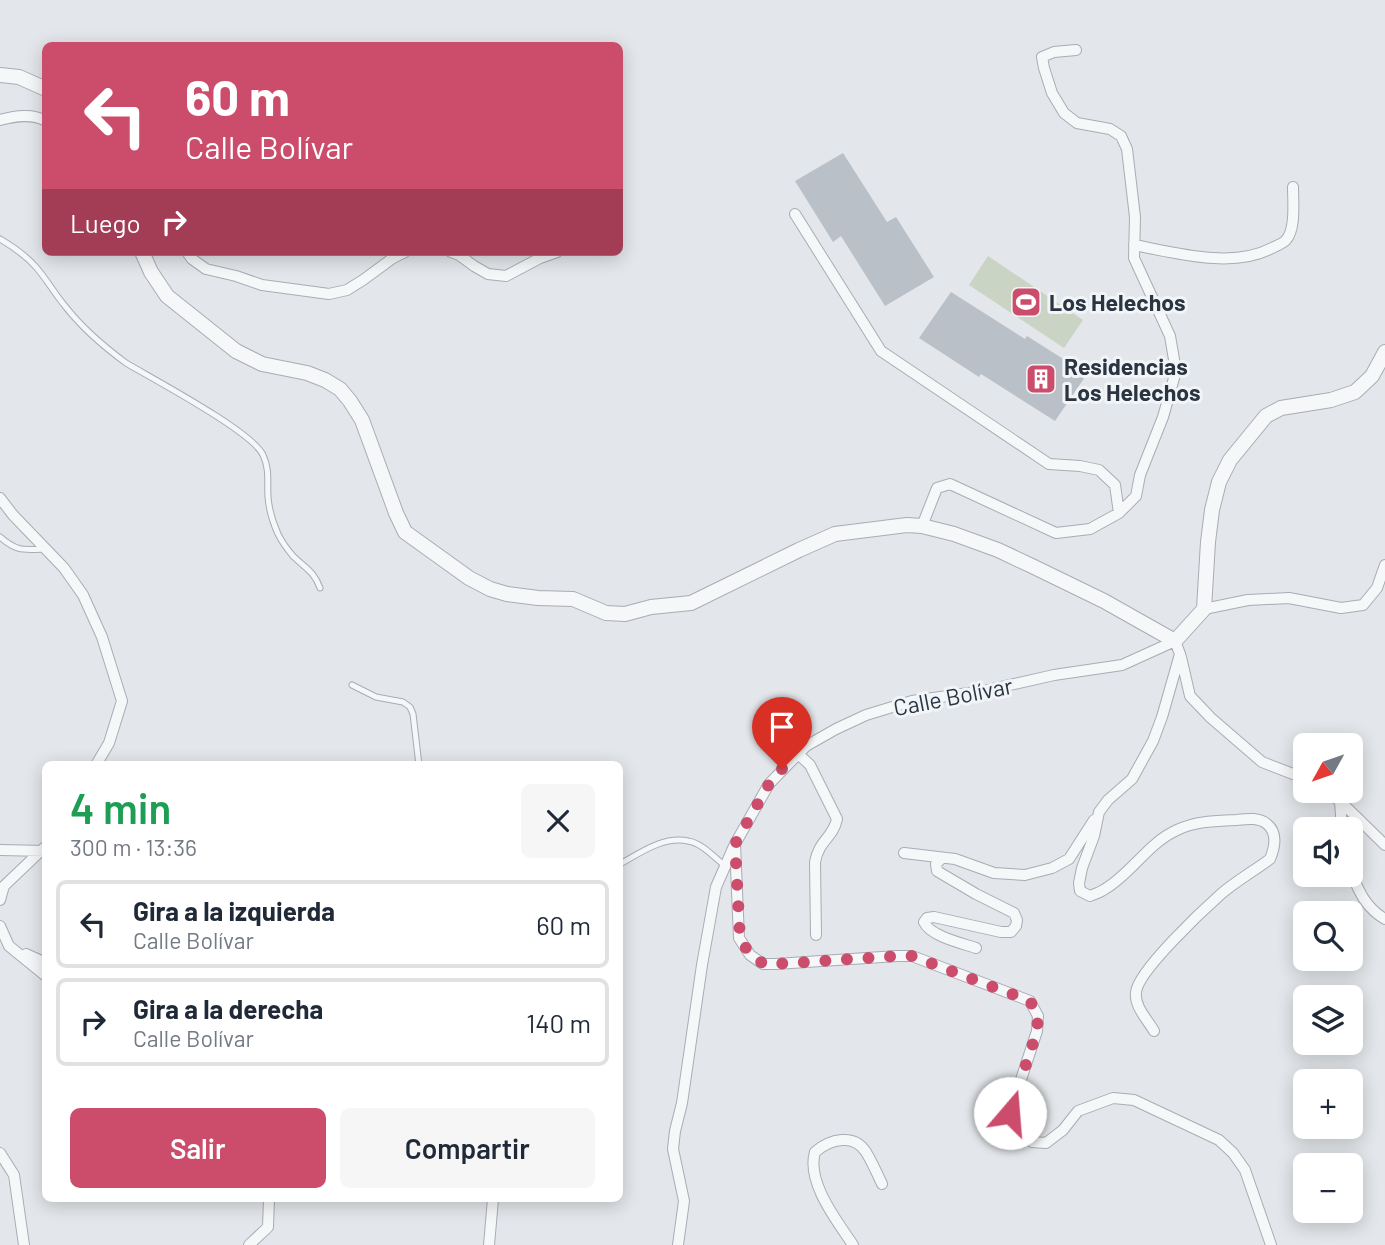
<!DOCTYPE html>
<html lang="es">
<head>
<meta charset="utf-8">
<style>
  :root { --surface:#fff; --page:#f6f6f7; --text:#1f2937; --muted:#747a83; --line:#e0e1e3; --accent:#cb4d6b }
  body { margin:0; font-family:Barlow,sans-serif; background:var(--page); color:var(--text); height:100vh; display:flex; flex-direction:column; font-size:26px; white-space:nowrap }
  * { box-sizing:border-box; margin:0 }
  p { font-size:23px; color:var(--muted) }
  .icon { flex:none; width:38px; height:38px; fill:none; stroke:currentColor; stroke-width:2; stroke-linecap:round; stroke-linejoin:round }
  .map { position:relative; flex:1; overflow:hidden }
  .drawer { position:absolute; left:42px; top:761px; width:581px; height:441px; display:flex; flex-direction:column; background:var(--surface); border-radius:10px; box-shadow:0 4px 18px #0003 }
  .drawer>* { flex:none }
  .banner { position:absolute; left:42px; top:42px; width:581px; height:214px; border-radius:10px; box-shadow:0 4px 18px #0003; background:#cb4d6b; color:#fff; overflow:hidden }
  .needle { width:46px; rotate:230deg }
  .controls { position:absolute; left:1293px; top:733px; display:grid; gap:14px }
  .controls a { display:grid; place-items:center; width:70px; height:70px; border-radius:10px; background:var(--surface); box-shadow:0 4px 18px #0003; font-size:35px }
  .pin { position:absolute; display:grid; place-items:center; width:60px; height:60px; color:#fff; margin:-72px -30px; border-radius:50% 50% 50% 0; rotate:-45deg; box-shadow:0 0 7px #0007 }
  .pin .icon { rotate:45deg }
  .me { position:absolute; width:77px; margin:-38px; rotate:18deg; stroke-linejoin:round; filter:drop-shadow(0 0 5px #0008) }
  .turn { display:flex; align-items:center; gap:24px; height:147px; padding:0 28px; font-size:32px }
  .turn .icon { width:91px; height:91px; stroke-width:2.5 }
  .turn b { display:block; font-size:49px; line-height:60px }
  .then { display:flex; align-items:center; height:66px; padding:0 28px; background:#0003; gap:14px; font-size:26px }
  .round { display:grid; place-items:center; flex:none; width:74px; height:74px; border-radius:10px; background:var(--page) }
  .summary { display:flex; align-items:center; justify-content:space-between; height:119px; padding:0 28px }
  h1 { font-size:42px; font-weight:600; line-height:52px; color:#1e9e55 }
  .action { display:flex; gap:14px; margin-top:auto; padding:14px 28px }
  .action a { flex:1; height:80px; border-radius:10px; background:var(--accent); color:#fff; font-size:28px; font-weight:600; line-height:80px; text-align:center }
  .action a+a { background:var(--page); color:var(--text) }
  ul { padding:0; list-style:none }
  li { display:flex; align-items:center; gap:21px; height:88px; margin:0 14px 10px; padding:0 14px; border:4px solid var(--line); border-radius:10px }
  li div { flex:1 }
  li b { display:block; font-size:26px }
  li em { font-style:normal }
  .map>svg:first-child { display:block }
</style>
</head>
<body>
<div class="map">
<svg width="1385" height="1245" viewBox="0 0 1385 1245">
  <rect width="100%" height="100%" fill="#e3e6ea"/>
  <path fill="#cad4c4" d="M 988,256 L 1083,320 L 1064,348 L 969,285 Z"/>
  <path fill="#bac0c7" d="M 843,153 L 887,222 L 896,217 L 934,277 L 885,306 L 841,236 L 833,242 L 795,181 Z
    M 951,292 L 1025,339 L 1027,336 L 1087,374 L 1055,421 L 981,374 L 979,377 L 919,338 Z"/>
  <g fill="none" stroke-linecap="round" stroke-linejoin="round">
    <g stroke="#a8adb4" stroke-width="7">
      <path id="service" d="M 0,239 C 12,246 25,255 35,266 C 46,278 54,293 65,306 C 82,328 103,346 126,363 C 153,379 253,432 263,455 C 270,470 267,482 268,497 C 269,510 273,523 278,534 C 282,542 287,549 293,556 C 305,568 314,571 320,588
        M 0,537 C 16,551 22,550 43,549
        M 352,685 L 376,697 L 403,702 L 410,707 L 413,714 L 419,765
        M 620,864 C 640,853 663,836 688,841 C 702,843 715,858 725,866"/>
    </g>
    <g stroke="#a8adb4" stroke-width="12">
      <path id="minor" d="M 1076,50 L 1054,52 L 1042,57 L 1044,68 L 1052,93 L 1064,113 L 1077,123 L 1110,129 L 1121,136 L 1127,149 L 1135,217 L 1134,258 L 1170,336 L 1176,371 L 1163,417 L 1140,475 L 1136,496 L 1119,513
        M 0,120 C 15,116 32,113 46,121
        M 795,214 L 881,351 L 1049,464 L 1080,466 L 1099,470 L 1115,485 L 1119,513 L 1090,529 L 1056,533 L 950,484 L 937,488 L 922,526
        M 1134,245 C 1176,253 1233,269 1272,248 C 1276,246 1284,243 1286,240 C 1296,229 1293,201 1293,187
        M 187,252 L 192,259 L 206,269 L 236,276 L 262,285 L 329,294 L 347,290 L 363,280 L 393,258 L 405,252
        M 451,252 L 459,255 L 474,266 L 488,274 L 506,276 L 540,258 L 557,252
        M 0,498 L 13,515 L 64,568 L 83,595 L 102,637 L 122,701 L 109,743 L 96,765
        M 1204,609 L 1248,600 L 1289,598 L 1341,608 L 1363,605 L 1377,588 L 1385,565
        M 1181,657 L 1190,696 L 1211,718 L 1262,762 L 1306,779
        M 798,754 L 810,765 L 837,819 C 833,838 819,840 815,862 L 816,935
        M 1325,791 L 1340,801 L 1385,845
        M 1340,801 L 1342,830
        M 0,850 L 46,851
        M 904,853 L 955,859 L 994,873 L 1025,875 L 1052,868 L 1069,859 L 1094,820
        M 942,858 L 936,864 L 937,871 L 976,894 L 1014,913 L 1017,920 L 1016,926 L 1011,932 L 1001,932 L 934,917 L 927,918 L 924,922 C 930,936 961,943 976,948
        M 1351,872 C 1359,892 1366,908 1385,919
        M 0,900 L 4,886 L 46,846
        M 0,926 L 9,946 L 46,976
        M 26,954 L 46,963
        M 1154,1031 C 1147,1019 1134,1006 1136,992 C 1138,971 1203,910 1221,894 C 1236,881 1254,871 1270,859 C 1275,847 1278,833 1267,824 C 1259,817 1246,819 1236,820 C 1215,821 1196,821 1177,830 C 1148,843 1131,874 1105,889 C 1101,892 1095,894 1090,896 L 1080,891 L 1079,883 L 1082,868 L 1094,836 L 1099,812 L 1108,800 L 1132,779 L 1153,741 L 1162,717 L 1180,654 L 1175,641 L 1122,665 L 1054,675 L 983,691 L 912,701 L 866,715 L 836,729 L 806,746 L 769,784 L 735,844 L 739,938 L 750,955 L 763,964 L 776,964 L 897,956 L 912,956 L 1030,1001 L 1038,1016 L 1037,1031 L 1010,1113 L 1020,1133 L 1032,1142 L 1046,1143 L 1063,1130 L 1078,1111 L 1113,1098 L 1134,1100 L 1219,1140 L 1233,1153 L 1245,1170 L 1271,1245
        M 0,1153 L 14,1175 L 24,1245
        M 249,1245 L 268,1227 L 269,1199
        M 489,1245 L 493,1199
        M 678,1245 L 684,1201 L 673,1149 L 675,1131 L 682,1103 L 702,965 L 716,887 L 734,846
        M 853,1245 C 837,1221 806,1182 815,1152 C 830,1139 854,1133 866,1152 C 872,1162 877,1173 882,1184"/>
    </g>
    <g stroke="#a8adb4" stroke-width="16">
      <path id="tertiary" d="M 0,75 L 19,77 L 46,89
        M 142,252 L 151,272 L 167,296 L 236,351 L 262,364 L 307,373 L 325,380 L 340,389 L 350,401 L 362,420 L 396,513 L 405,532 L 469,578 L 490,589 L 507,594 L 538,598 L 573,599 L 606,613 L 625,614 L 651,607 L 691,603 L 799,550 L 835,534 L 907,525 L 922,526 L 954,534 L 998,550 L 1032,566 L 1104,601 L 1175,641 L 1204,609 L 1208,542 L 1212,510 L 1219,482 L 1230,460 L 1266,416 L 1281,408 L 1331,400 L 1355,392 L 1372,376 L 1385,352"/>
    </g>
    <use href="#service" stroke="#f5f7f9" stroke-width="5"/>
    <use href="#minor" stroke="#f5f7f9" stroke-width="10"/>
    <use href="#tertiary" stroke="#f5f7f9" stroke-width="14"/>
  </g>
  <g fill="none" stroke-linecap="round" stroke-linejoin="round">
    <path stroke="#cb4d6b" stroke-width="12" stroke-dasharray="0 21.6" d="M 782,769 L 769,784 L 735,844 L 740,938 L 750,955 L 764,964 L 776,964 L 897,956 L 912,956 L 1030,1001 L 1038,1016 L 1037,1031 L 1010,1113"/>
  </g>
  <defs>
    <g id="stadium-square" transform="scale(1.575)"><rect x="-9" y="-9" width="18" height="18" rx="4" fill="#cb4d6b" stroke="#f2f5f8"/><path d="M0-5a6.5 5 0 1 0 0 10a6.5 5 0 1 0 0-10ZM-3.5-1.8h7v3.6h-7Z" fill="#fff"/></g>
    <g id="building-square" transform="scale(1.575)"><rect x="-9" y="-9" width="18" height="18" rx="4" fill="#cb4d6b" stroke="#f2f5f8"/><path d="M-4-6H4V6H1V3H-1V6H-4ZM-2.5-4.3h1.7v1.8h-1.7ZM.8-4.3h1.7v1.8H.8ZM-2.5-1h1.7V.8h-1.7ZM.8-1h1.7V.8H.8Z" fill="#fff"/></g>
  </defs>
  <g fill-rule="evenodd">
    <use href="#stadium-square" x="1026" y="302"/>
    <use href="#building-square" x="1041" y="379"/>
  </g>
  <g text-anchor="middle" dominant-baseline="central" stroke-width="6" stroke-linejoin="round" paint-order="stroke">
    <g font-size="23" font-weight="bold" fill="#2b3542" stroke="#f2f5f8" text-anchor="start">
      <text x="1049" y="302">Los Helechos</text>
      <text x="1064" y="366">Residencias<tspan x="1064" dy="26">Los Helechos</tspan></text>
    </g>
    <g font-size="23" fill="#2b3542" stroke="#f2f5f8">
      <text transform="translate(953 696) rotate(-11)">Calle Bolívar</text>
    </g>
  </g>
</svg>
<div class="controls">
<a><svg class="needle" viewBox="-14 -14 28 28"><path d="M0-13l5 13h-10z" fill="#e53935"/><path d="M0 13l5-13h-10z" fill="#747a83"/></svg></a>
<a><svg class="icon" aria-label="sound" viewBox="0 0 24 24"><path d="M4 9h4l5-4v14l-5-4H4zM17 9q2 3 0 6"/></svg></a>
<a><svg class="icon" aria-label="search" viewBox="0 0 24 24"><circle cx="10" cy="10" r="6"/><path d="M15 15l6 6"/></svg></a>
<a><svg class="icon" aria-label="layers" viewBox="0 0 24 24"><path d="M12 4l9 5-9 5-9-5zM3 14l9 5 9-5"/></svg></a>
<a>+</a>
<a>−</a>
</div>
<div class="pin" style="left:782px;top:769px;background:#d93025"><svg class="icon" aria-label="arrive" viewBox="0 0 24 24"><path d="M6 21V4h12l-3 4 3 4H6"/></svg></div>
<svg class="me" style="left:1010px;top:1113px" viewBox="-20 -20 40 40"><circle r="19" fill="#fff"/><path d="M0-13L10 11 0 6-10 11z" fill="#cb4d6b"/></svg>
<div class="banner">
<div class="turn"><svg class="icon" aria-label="left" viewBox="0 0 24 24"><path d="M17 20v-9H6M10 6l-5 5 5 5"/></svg><div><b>60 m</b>Calle Bolívar</div></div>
<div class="then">Luego<svg class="icon" aria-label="right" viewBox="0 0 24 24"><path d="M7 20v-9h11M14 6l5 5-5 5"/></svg></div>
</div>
<section class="drawer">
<div class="summary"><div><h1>4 min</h1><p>300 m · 13:36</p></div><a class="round"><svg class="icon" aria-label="close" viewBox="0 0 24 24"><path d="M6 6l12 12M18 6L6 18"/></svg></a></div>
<ul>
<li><svg class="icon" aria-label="left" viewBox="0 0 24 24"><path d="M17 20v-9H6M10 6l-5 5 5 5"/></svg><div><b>Gira a la izquierda</b><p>Calle Bolívar</p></div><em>60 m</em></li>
<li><svg class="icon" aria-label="right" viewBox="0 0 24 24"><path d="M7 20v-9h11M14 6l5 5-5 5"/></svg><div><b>Gira a la derecha</b><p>Calle Bolívar</p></div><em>140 m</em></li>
</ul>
<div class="action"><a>Salir</a><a>Compartir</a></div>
</section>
</div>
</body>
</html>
